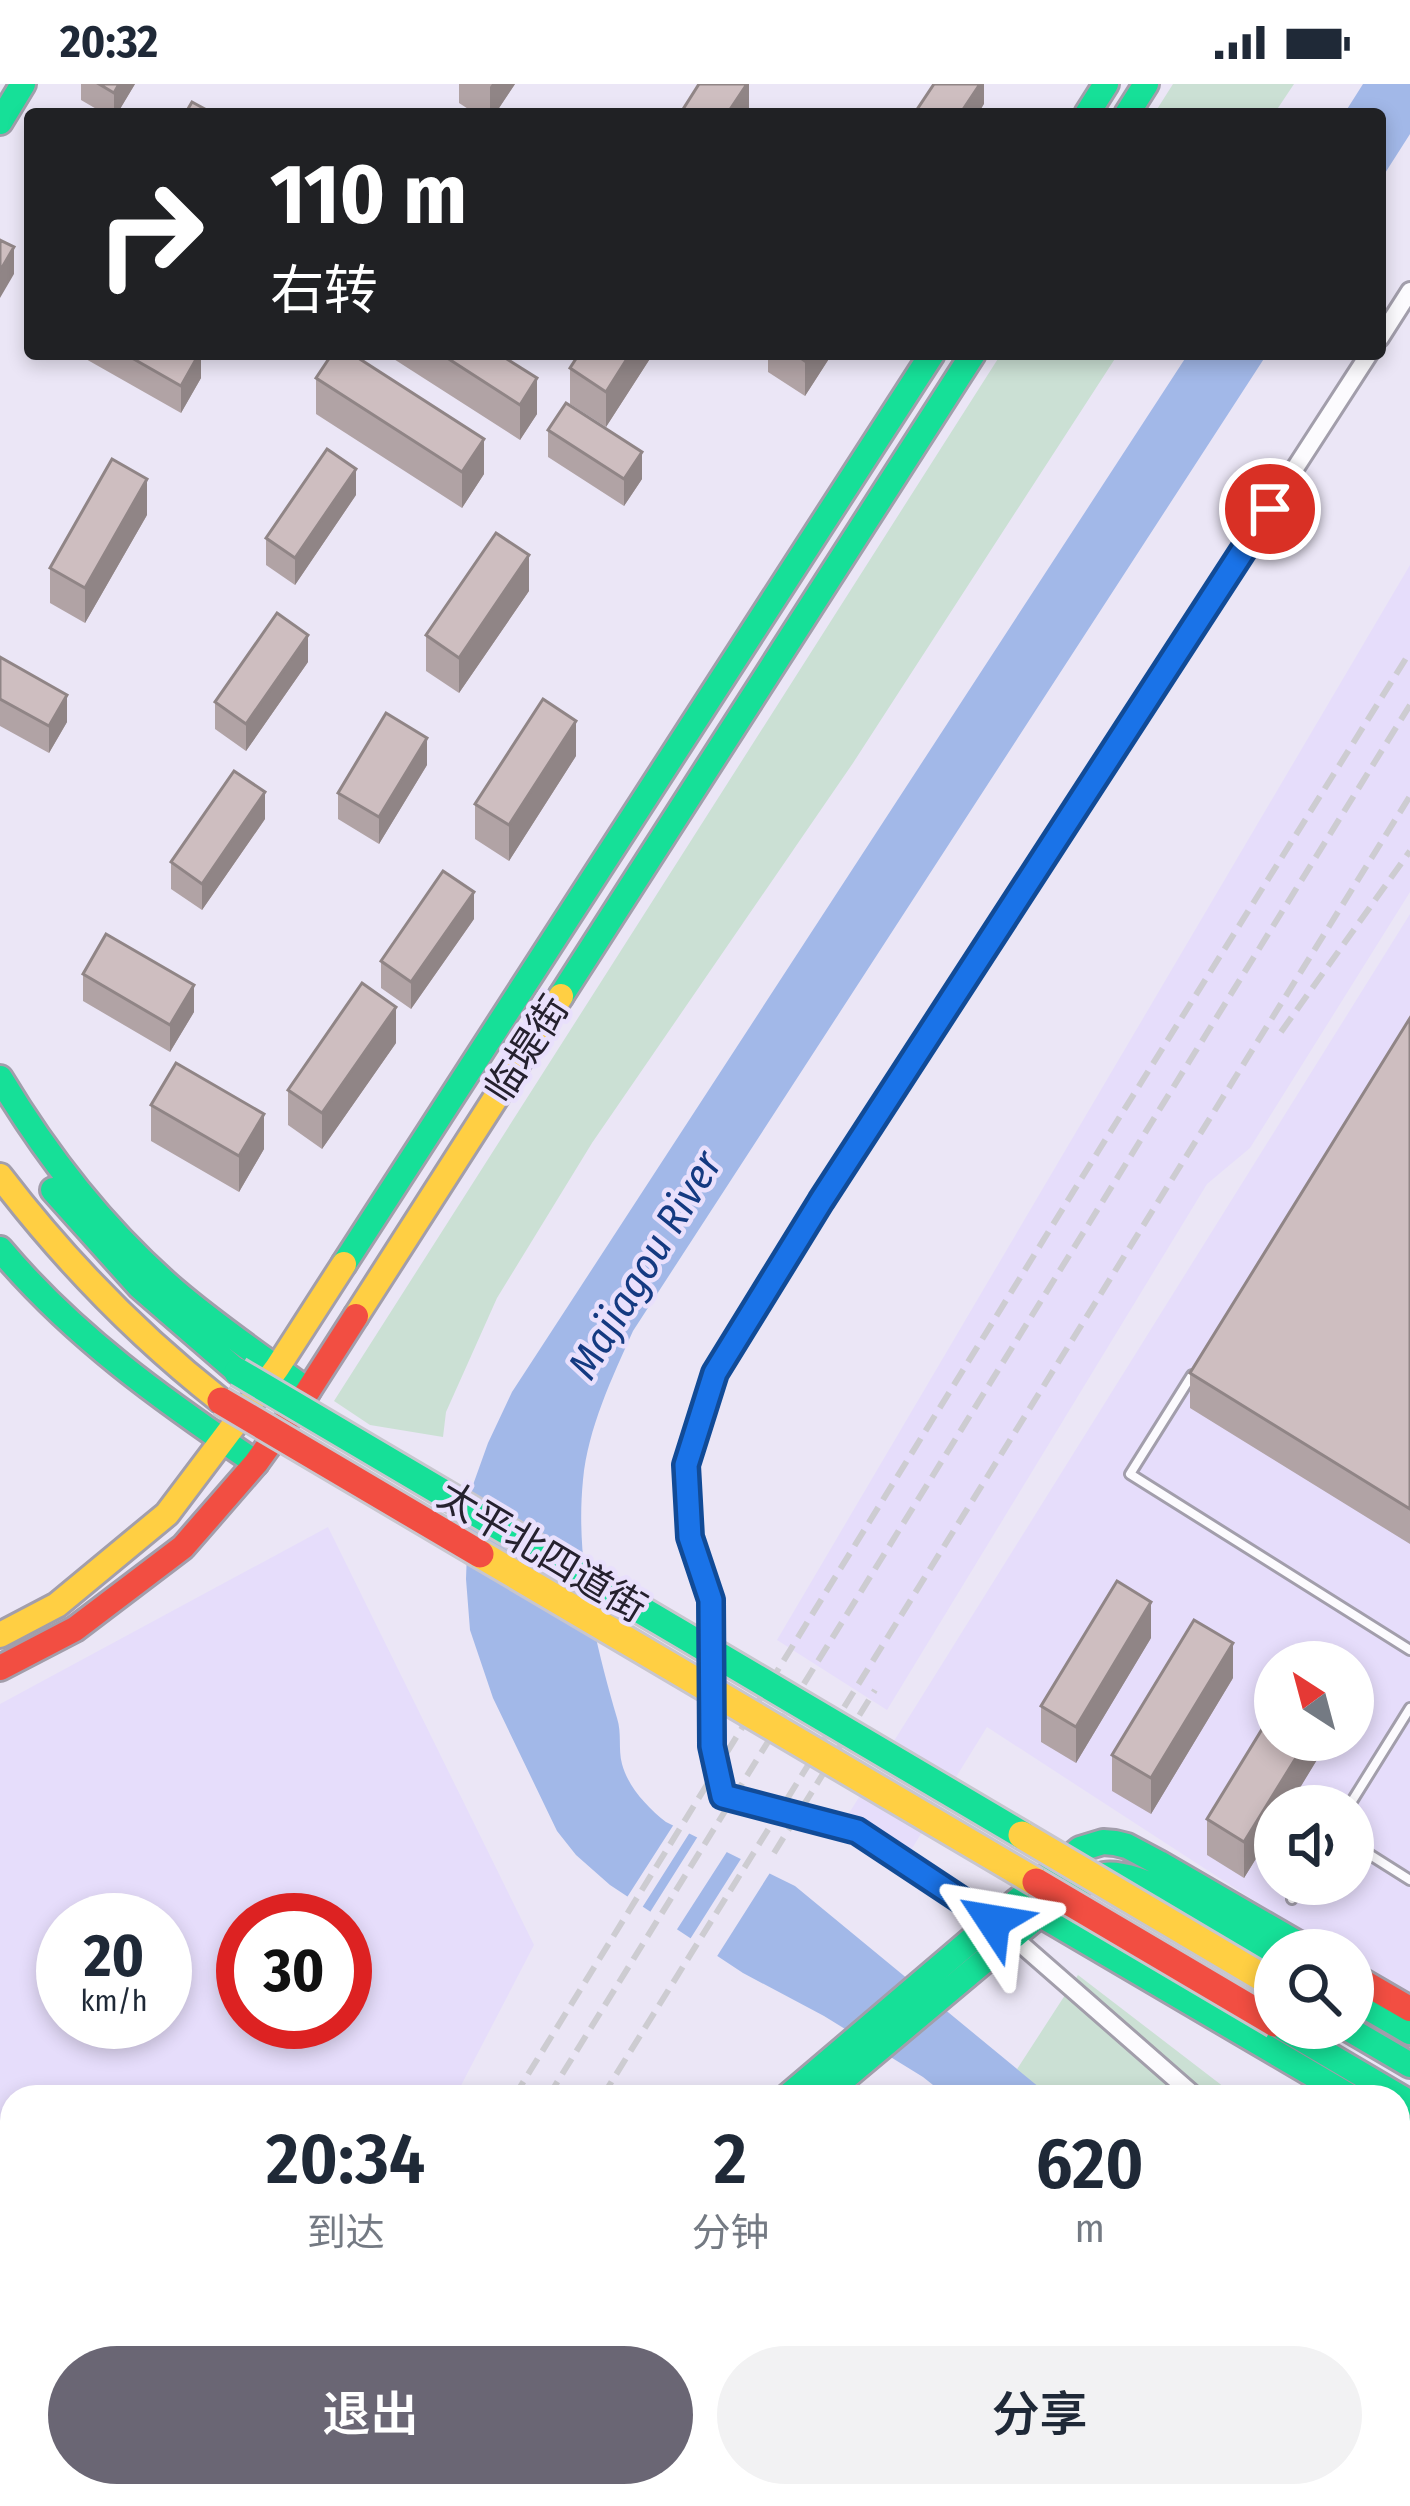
<!DOCTYPE html>
<html lang="zh">
<head>
<meta charset="utf-8">
<style>
  :root { --surface:#fff; --page:#f2f2f3; --text:#1f2937; --muted:#747a83; --accent:#6a6674 }
  body { margin:0; font-family:"Fira Sans Condensed","Noto Sans SC",sans-serif; background:var(--page); color:var(--text); height:100vh; display:flex; flex-direction:column; font-size:45px; white-space:nowrap }
  * { box-sizing:border-box; margin:0 }
  p { font-size:39px; color:var(--muted) }
  .icon { flex:none; width:66px; height:66px; fill:none; stroke:currentColor; stroke-width:2; stroke-linecap:round; stroke-linejoin:round }
  .map { position:relative; flex:1; overflow:hidden }
  .sheet { position:absolute; left:0px; top:2001px; width:1410px; height:423px; display:flex; flex-direction:column; background:var(--surface); border-radius:36px 36px 0 0; box-shadow:0 6px 18px #0003 }
  .sheet>* { flex:none }
  .banner { position:absolute; left:24px; top:24px; width:1362px; height:252px; border-radius:12px; box-shadow:0 6px 18px #0003; background:#202124; color:#fff; overflow:hidden }
  .needle { width:78px; rotate:324deg }
  .fabs { position:absolute; left:1254px; top:1557px; display:grid; gap:24px }
  .fabs a { display:grid; place-items:center; width:120px; height:120px; border-radius:50%; background:var(--surface); box-shadow:0 6px 18px #0003; font-size:60px }
  .speed { position:absolute; left:36px; top:1809px; display:flex; gap:24px; font-size:60px; font-weight:700; text-align:center }
  .speed>* { display:grid; place-content:center; width:156px; height:156px; border-radius:50%; background:var(--surface); box-shadow:0 6px 18px #0003; line-height:1 }
  .speed small { font-size:30px; font-weight:400 }
  .speed .limit { border:18px solid #d22; background:#fff; color:#111 }
  .pin { position:absolute; display:grid; place-items:center; width:102px; height:102px; color:#fff; margin:-51px; border:6px solid #fff; border-radius:50%; box-shadow:0 3px 12px #0007 }
  .me { position:absolute; width:132px; margin:-66px; rotate:303deg; stroke-linejoin:round; filter:drop-shadow(0 0 9px #0008) }
  .turn { display:flex; align-items:center; gap:42px; height:252px; padding:0 48px; font-size:54px }
  .turn .icon { width:156px; height:156px; stroke-width:2.5 }
  .turn b { display:block; font-size:84px; line-height:102px }
  .eta { display:flex; justify-content:space-evenly; align-items:center; height:204px; text-align:center }
  .eta b { font-size:72px; font-weight:600; line-height:84px }
  .cta { display:flex; gap:24px; margin-top:auto; padding:24px 48px }
  .cta a { flex:1; height:138px; border-radius:72px; background:var(--accent); color:#fff; font-size:48px; font-weight:600; line-height:138px; text-align:center }
  .cta a+a { background:var(--page); color:var(--text) }
  .status { display:flex; justify-content:space-between; align-items:center; height:84px; padding:0 60px; background:var(--surface); direction:ltr }
  .status svg { height:33px; fill:currentColor }
  .map>svg:first-child { display:block }
</style>
</head>
<body>
<div class="status"><b>20:32</b><svg viewBox="0 0 49 12"><path d="M0 12V9h3v3zM5 12V6h3v6zM10 12V3h3v9zM15 12V0h3v12zM26 1h20v11H26zM47 4h2v5h-2z"/></svg></div>
<div class="map">
<svg width="1410" height="2422" viewBox="0 0 1410 2422">
  <rect width="100%" height="100%" fill="#ebe6f6"/>
  <path fill="#e6ddfb" fill-rule="evenodd" d="M 1410,481 L 1410,808 L 1250,1064 L 1207,1100 L 887,1626 L 777,1556 Z
    M 1410,830 L 1410,1918 L 1353,1881 L 1353,1866 L 1330,1866 L 987,1643 L 911,1766 L 846,1734 ZM 1275,1578 L 1353,1578 L 1353,1656 L 1275,1656 ZM 1275,1722 L 1353,1722 L 1353,1800 L 1275,1800 Z
    M 328,1443 L 534,1861 L 455,2013 L 12,2013 L 12,2412 L 249,2412 L 243,2422 L 0,2422 L 0,1620 ZM 63,1836 L 165,1836 L 165,1938 L 63,1938 ZM 243,1836 L 345,1836 L 345,1938 L 243,1938 Z"/>
  <path fill="#cbe0d4" d="M 1173,0 L 1294,0 L 1274,30 L 1154,30 Z
    M 1001,270 L 1118,270 L 853,679 L 592,1059 L 497,1214 L 446,1328 L 443,1353 L 370,1341 L 334,1317 Z
    M 1078,1891 L 1237,2013 L 999,2013 Z
    M 1398,2137 L 1410,2147 L 1410,2422 L 1025,2422 L 1017,2412 L 1398,2412 Z"/>
  <path fill="#a2b8e8" d="M 1363,0 L 1410,0 L 1410,50 L 1380,97 L 1380,30 L 1344,30 Z
    M 1188,270 L 1267,270 L 633,1247 C 612,1294 588,1344 583,1396 C 575,1476 595,1558 617,1634 C 622,1649 618,1665 622,1680 C 628,1703 648,1724 666,1738 L 795,1802 L 1051,2013 L 948,2013 L 923,1993 L 824,1932 L 743,1889 L 610,1801 L 576,1771 L 557,1747 L 493,1614 L 470,1546 L 466,1495 L 469,1412 L 488,1359 L 512,1308 Z
    M 1398,2308 L 1410,2319 L 1410,2422 L 1398,2399 Z"/>
  <path fill="#ebe6f6" d="M 676,1737 L 692,1745 L 640,1827 L 624,1818 Z
    M 700,1749 L 730,1763 L 674,1850 L 647,1833 Z
    M 744,1770 L 773,1784 L 714,1877 L 687,1860 Z"/>
  <g fill="none" stroke-linecap="round" stroke-linejoin="round">
    <g stroke="#a29eab" stroke-width="14">
      <path id="lane" d="M 1192,1291 L 1130,1390 L 1410,1566
        M 1349,1722 L 1410,1624
        M 1353,1760 L 1410,1796
        M 1292,1815 L 1301,1800
        M 987,2412 L 995,2422
        M 1309,2412 L 1321,2422"/>
    </g>
    <g stroke="#a29eab" stroke-width="22">
      <path id="street" d="M 1380,254 L 1410,207
        M 1196,2013 L 997,1839 L 857,1747 L 723,1712 L 712,1662 L 711,1516 L 690,1453 L 686,1381 L 715,1289 L 821,1117 L 1369,270
        M 1398,2190 L 1410,2200"/>
    </g>
    <g stroke="#a29eab" stroke-width="30">
      <path id="fast" d="M 1087,30 L 1106,0
        M 1127,30 L 1146,0
        M 0,38 L 23,0
        M 561,912 L 973,270
        M 0,994 C 48,1074 104,1146 175,1207 C 217,1243 263,1274 308,1307
        M 53,1106 L 140,1203 L 238,1288
        M 0,1165 C 73,1252 163,1316 256,1379
        M 344,1180 L 932,270
        M 1047,1824 C 1064,1811 1082,1795 1104,1791 C 1144,1784 1239,1850 1275,1871
        M 1309,1866 L 1159,1779 L 1127,1762 L 1115,1759 L 1103,1758 L 1080,1765 L 1017,1817 L 1351,2013
        M 1353,1915 L 1410,1948
        M 1283,1944 L 1410,2019
        M 1347,1944 L 1410,1981
        M 787,2013 L 1017,1817
        M 822,2013 L 1039,1831
        M 1398,2040 L 1410,2047"/>
    </g>
    <g stroke="#a29eab" stroke-width="30">
      <path id="slow" d="M 0,1092 C 65,1177 137,1251 221,1317
        M 356,1232 L 561,912
        M 0,1551 L 57,1521 L 167,1430 L 277,1284 L 344,1180
        M 489,2422 L 495,2412"/>
    </g>
    <g stroke="#a29eab" stroke-width="30">
      <path id="jam" d="M 0,1584 L 75,1545 L 183,1463 L 256,1379 L 308,1307 L 356,1232
        M 1353,1892 L 1410,1925
        M 469,2422 L 474,2412"/>
    </g>
    <use href="#lane" stroke="#fcfbfe" stroke-width="8"/>
    <use href="#street" stroke="#fcfbfe" stroke-width="16"/>
    <use href="#fast" stroke="#16e098" stroke-width="24"/>
    <use href="#slow" stroke="#ffcf43" stroke-width="24"/>
    <use href="#jam" stroke="#f24e42" stroke-width="24"/>
    <path stroke="#cdccd1" stroke-width="6" stroke-dasharray="18 9" stroke-linecap="butt" d="M 1281,948 L 1410,767
      M 774,1769 L 875,1606
      M 514,2013 L 1099,1066 L 1410,568
      M 548,2013 L 1410,621
      M 602,2013 L 1410,712
      M 283,2422 L 287,2412
      M 309,2422 L 315,2412
      M 360,2422 L 366,2412"/>
    <g stroke="#c8c6ce" stroke-width="33" stroke-linecap="butt">
      <path id="fast-bridge" d="M 238,1288 L 1022,1751"/>
    </g>
    <g stroke="#c8c6ce" stroke-width="33" stroke-linecap="butt">
      <path id="slow-bridge" d="M 480,1470 L 1036,1798
        M 1022,1751 L 1275,1901"/>
    </g>
    <g stroke="#c8c6ce" stroke-width="33" stroke-linecap="butt">
      <path id="jam-bridge" d="M 221,1317 L 480,1470
        M 1036,1798 L 1275,1939"/>
    </g>
    <use href="#fast-bridge" stroke="#16e098" stroke-width="27"/>
    <use href="#slow-bridge" stroke="#ffcf43" stroke-width="27"/>
    <use href="#jam-bridge" stroke="#f24e42" stroke-width="27"/>
  </g>
  <path fill="#b1a3a5" d="M 81,0 L 135,0 L 117,30 L 105,30 L 81,16 Z
    M 459,0 L 515,0 L 495,30 L 476,30 L 459,19 Z
    M 77,270 L 201,270 L 201,294 L 181,329 Z
    M 386,270 L 499,270 L 537,330 L 520,356 Z
    M 653,270 L 606,343 L 570,320 L 570,284 Z
    M 768,270 L 832,270 L 805,312 L 768,288 Z
    M 316,294 L 484,390 L 462,424 L 316,330 Z
    M 548,346 L 642,395 L 624,422 L 548,373 Z
    M 356,411 L 295,501 L 266,481 L 266,454 Z
    M 147,431 L 85,539 L 50,519 L 50,484 Z
    M 529,507 L 459,609 L 426,587 L 426,551 Z
    M 0,573 L 67,638 L 49,669 L 0,642 Z
    M 308,578 L 246,667 L 215,645 L 215,618 Z
    M 576,672 L 509,777 L 475,755 L 475,720 Z
    M 427,681 L 379,760 L 338,735 L 338,709 Z
    M 265,735 L 202,826 L 171,805 L 171,778 Z
    M 474,835 L 411,925 L 381,904 L 381,877 Z
    M 83,890 L 194,928 L 170,968 L 83,917 Z
    M 1410,934 L 1410,1460 L 1190,1324 L 1190,1289 Z
    M 396,959 L 322,1065 L 288,1041 L 288,1006 Z
    M 151,1021 L 264,1065 L 239,1108 L 151,1057 Z
    M 1151,1554 L 1076,1679 L 1041,1658 L 1041,1622 Z
    M 1233,1594 L 1151,1730 L 1112,1707 L 1112,1671 Z
    M 1275,1656 L 1329,1656 L 1244,1794 L 1207,1771 L 1207,1735 Z
    M 513,2412 L 591,2412 L 591,2422 L 513,2422 Z"/>
  <path fill="#908586" d="M 119,0 L 135,0 L 117,30 L 114,30 L 114,9 Z
    M 492,0 L 515,0 L 495,30 L 490,30 L 490,3 Z
    M 747,0 L 749,0 L 749,30 L 727,30 Z
    M 980,0 L 984,0 L 984,20 L 978,30 L 960,30 Z
    M 14,163 L 14,190 L 0,214 L 0,187 Z
    M 199,270 L 201,270 L 201,294 L 181,329 L 181,302 Z
    M 630,270 L 653,270 L 606,343 L 606,308 Z
    M 809,270 L 832,270 L 805,312 L 805,277 Z
    M 537,294 L 537,330 L 520,356 L 520,321 Z
    M 484,355 L 484,390 L 462,424 L 462,388 Z
    M 642,368 L 642,395 L 624,422 L 624,395 Z
    M 356,385 L 356,411 L 295,501 L 295,474 Z
    M 147,395 L 147,431 L 85,539 L 85,504 Z
    M 529,471 L 529,507 L 459,609 L 459,574 Z
    M 308,551 L 308,578 L 246,667 L 246,640 Z
    M 67,611 L 67,638 L 49,669 L 49,642 Z
    M 576,637 L 576,672 L 509,777 L 509,741 Z
    M 427,654 L 427,681 L 379,760 L 379,733 Z
    M 265,708 L 265,735 L 202,826 L 202,800 Z
    M 474,808 L 474,835 L 411,925 L 411,898 Z
    M 194,901 L 194,928 L 170,968 L 170,941 Z
    M 396,923 L 396,959 L 322,1065 L 322,1029 Z
    M 264,1030 L 264,1065 L 239,1108 L 239,1072 Z
    M 1151,1518 L 1151,1554 L 1076,1679 L 1076,1643 Z
    M 1233,1559 L 1233,1594 L 1151,1730 L 1151,1694 Z
    M 1307,1656 L 1329,1656 L 1289,1722 L 1275,1722 L 1275,1744 L 1244,1794 L 1244,1758 Z
    M 576,2412 L 591,2412 L 591,2422 L 563,2422 Z
    M 782,2412 L 824,2412 L 812,2422 L 771,2422 Z"/>
  <path fill="#cebec0" stroke="#908586" stroke-width="3" d="M 99,0 L 119,0 L 114,9 Z
    M 699,0 L 747,0 L 727,30 L 680,30 Z
    M 934,0 L 980,0 L 960,30 L 914,30 Z
    M 192,18 L 214,30 L 185,30 Z
    M 0,156 L 14,163 L 0,187 Z
    M 125,270 L 199,270 L 181,302 Z
    M 332,270 L 352,270 L 484,355 L 462,388 L 316,294 Z
    M 441,270 L 499,270 L 537,294 L 520,321 Z
    M 579,270 L 630,270 L 606,308 L 570,284 Z
    M 795,270 L 809,270 L 805,277 Z
    M 566,319 L 642,368 L 624,395 L 548,346 Z
    M 327,365 L 356,385 L 295,474 L 266,454 Z
    M 112,375 L 147,395 L 85,504 L 50,484 Z
    M 496,449 L 529,471 L 459,574 L 426,551 Z
    M 277,529 L 308,551 L 246,640 L 215,618 Z
    M 0,573 L 67,611 L 49,642 L 0,615 Z
    M 543,615 L 576,637 L 509,741 L 475,720 Z
    M 386,629 L 427,654 L 379,733 L 338,709 Z
    M 234,687 L 265,708 L 202,800 L 171,778 Z
    M 443,787 L 474,808 L 411,898 L 381,877 Z
    M 106,850 L 194,901 L 170,941 L 83,890 Z
    M 362,899 L 396,923 L 322,1029 L 288,1006 Z
    M 1410,934 L 1410,1425 L 1190,1289 Z
    M 176,979 L 264,1030 L 239,1072 L 151,1021 Z
    M 1117,1497 L 1151,1518 L 1076,1643 L 1041,1622 Z
    M 1194,1536 L 1233,1559 L 1151,1694 L 1112,1671 Z
    M 1275,1624 L 1275,1656 L 1307,1656 L 1244,1758 L 1207,1735 Z
    M 522,2412 L 576,2412 L 563,2422 L 526,2422 L 528,2420 Z
    M 715,2412 L 782,2412 L 771,2422 L 703,2422 Z"/>
  <g fill="none" stroke-linecap="round" stroke-linejoin="round">
    <g stroke="#114b97" stroke-width="30">
      <path id="route" d="M 993,1837 L 857,1747 L 723,1712 L 712,1662 L 711,1516 L 690,1453 L 686,1381 L 715,1289 L 821,1117 L 1270,425"/>
    </g>
    <use href="#route" stroke="#1a73e8" stroke-width="21"/>
  </g>
  <g text-anchor="middle" dominant-baseline="central" stroke-width="9" stroke-linejoin="round" paint-order="stroke">
    <g font-size="39" fill="#25212e" stroke="#e9e0fc">
      <text transform="translate(527 965) rotate(-57)">临堤街</text>
      <text transform="translate(542 1468) rotate(31)">太平北四道街</text>
    </g>
    <g font-size="42" font-style="italic" fill="#143a81" stroke="#e9e0fc">
      <text transform="translate(645 1181) rotate(-59)">Majiagou River</text>
    </g>
  </g>
</svg>
<div class="fabs">
<a><svg class="needle" viewBox="-14 -14 28 28"><path d="M0-13l5 13h-10z" fill="#e53935"/><path d="M0 13l5-13h-10z" fill="#747a83"/></svg></a>
<a><svg class="icon" aria-label="sound" viewBox="0 0 24 24"><path d="M4 9h4l5-4v14l-5-4H4zM17 9q2 3 0 6"/></svg></a>
<a><svg class="icon" aria-label="search" viewBox="0 0 24 24"><circle cx="10" cy="10" r="6"/><path d="M15 15l6 6"/></svg></a>
</div>
<div class="speed"><div>20<small>km/h</small></div><div class="limit">30</div></div>
<div class="pin" style="left:1270px;top:425px;background:#d93025"><svg class="icon" aria-label="arrive" viewBox="0 0 24 24"><path d="M6 21V4h12l-3 4 3 4H6"/></svg></div>
<svg class="me" style="left:993px;top:1837px" viewBox="-20 -20 40 40"><path d="M0-17L14 15 0 8-14 15z" fill="#1a73e8" stroke="#fff" stroke-width="4"/></svg>
<div class="banner">
<div class="turn"><svg class="icon" aria-label="right" viewBox="0 0 24 24"><path d="M7 20v-9h11M14 6l5 5-5 5"/></svg><div><b>110 m</b>右转</div></div>
</div>
<section class="sheet">
<div class="eta">
<div><b>20:34</b><p>到达</p></div>
<div><b>2</b><p>分钟</p></div>
<div><b>620</b><p>m</p></div>
</div>
<div class="cta"><a>退出</a><a>分享</a></div>
</section>
</div>
</body>
</html>
